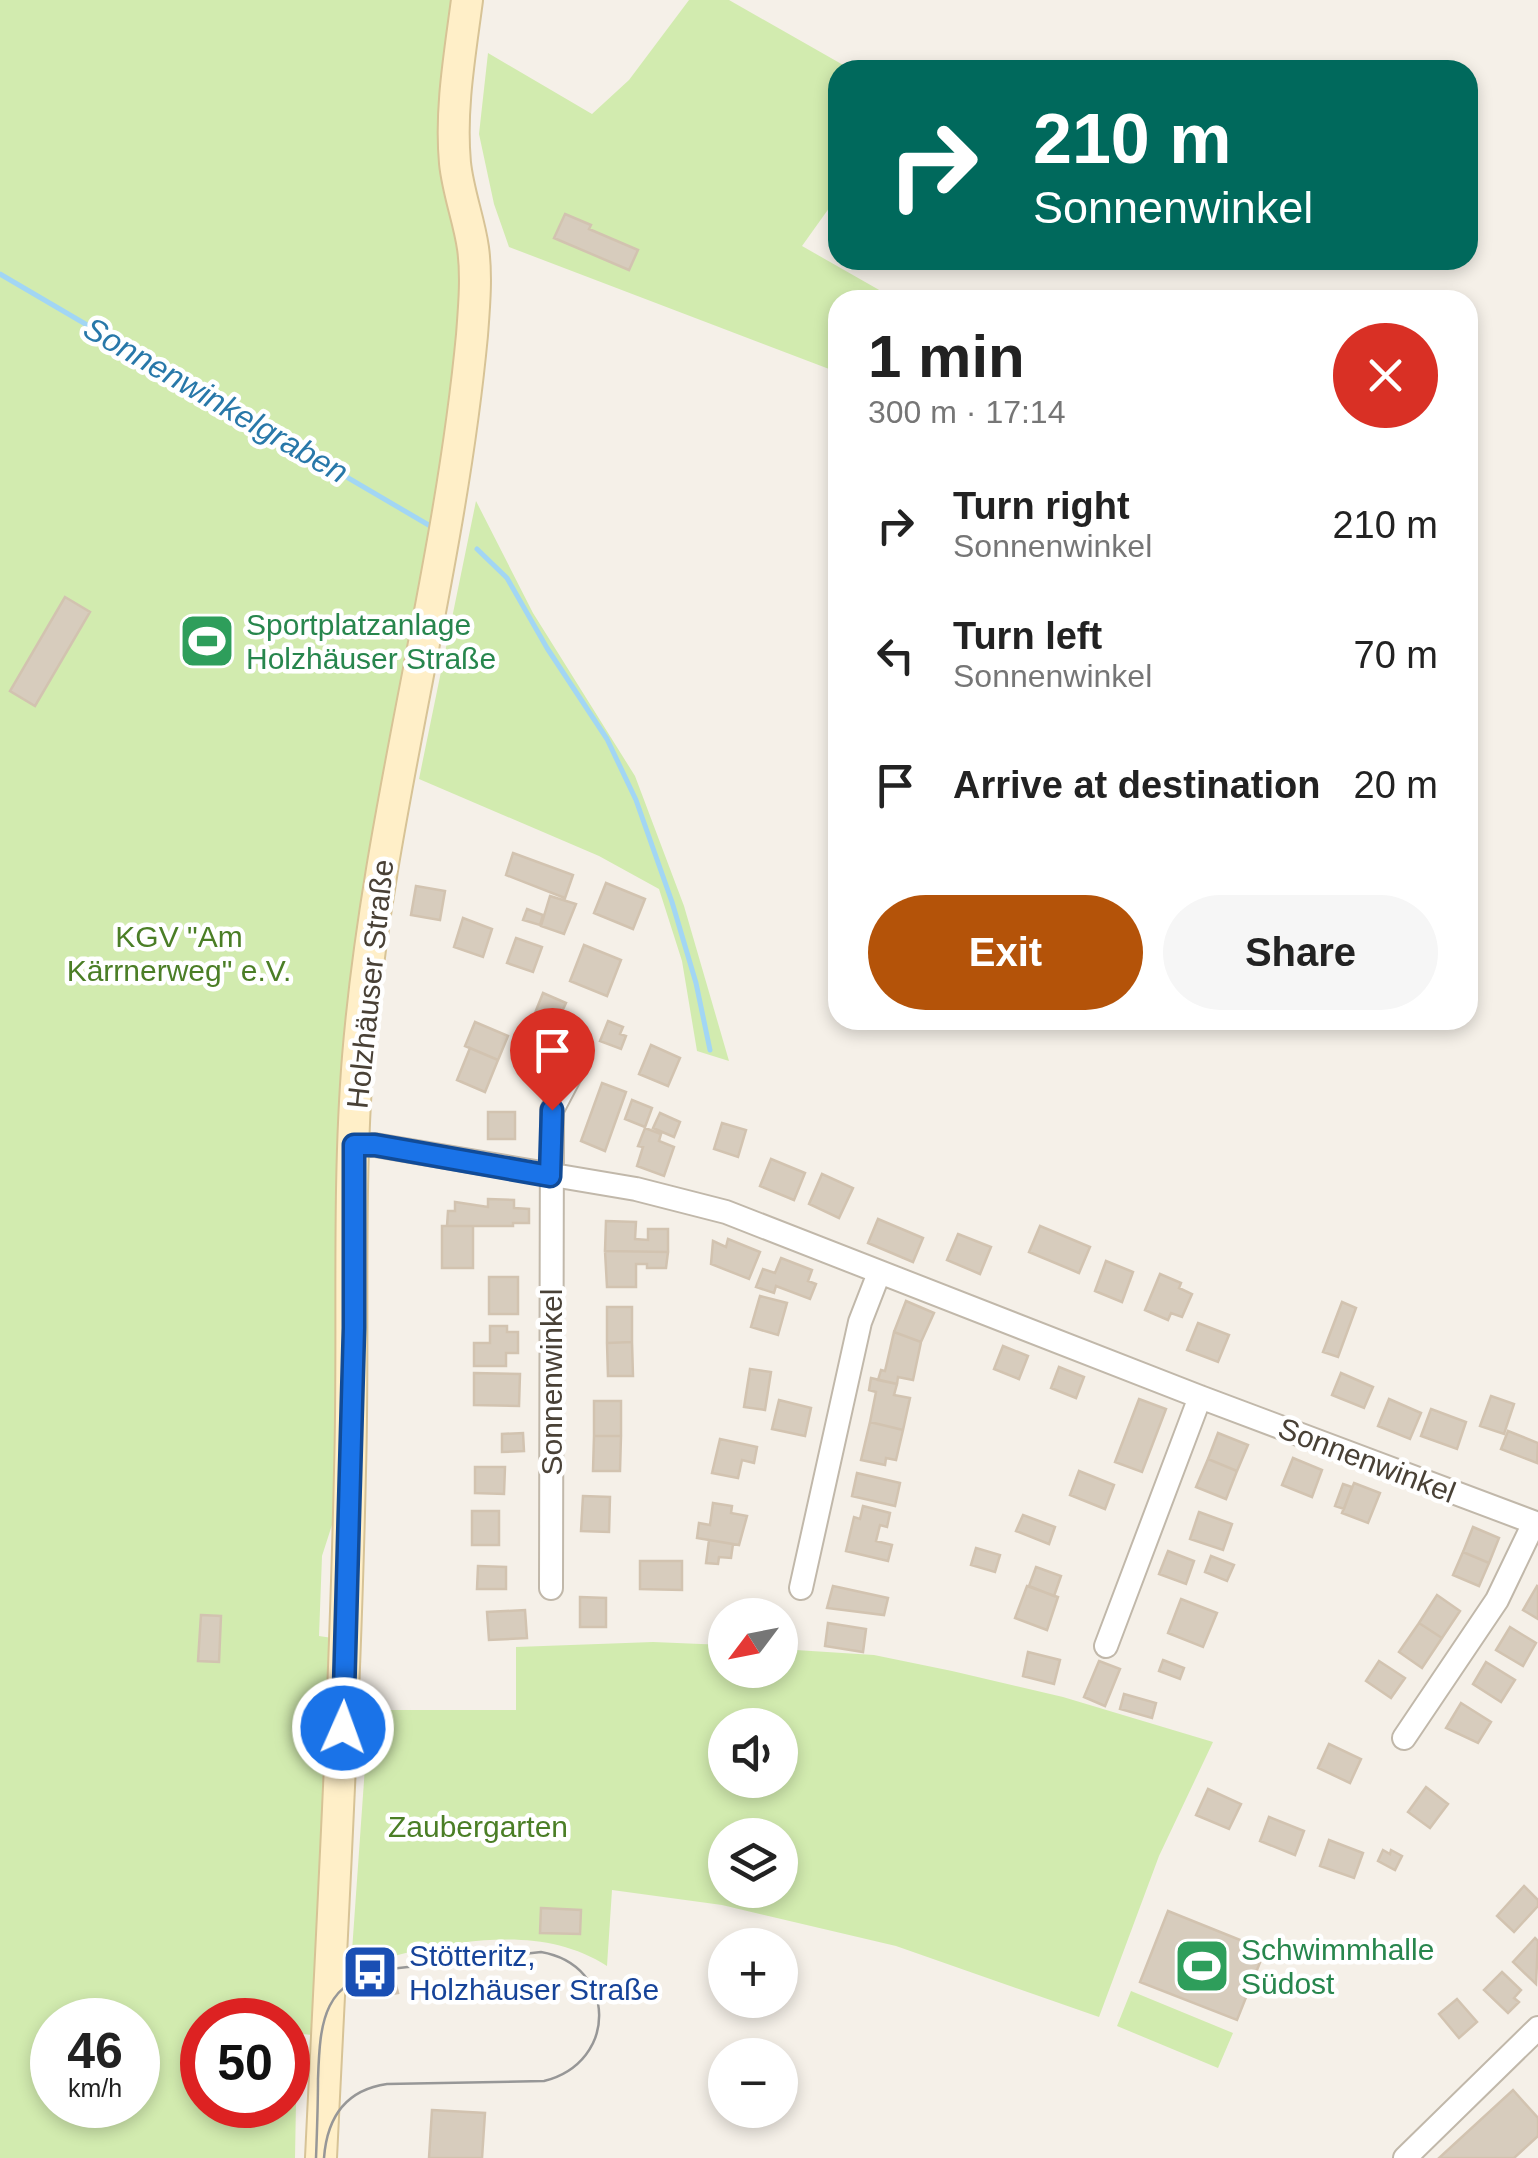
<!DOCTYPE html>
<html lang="en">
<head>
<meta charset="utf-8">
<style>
  :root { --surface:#fff; --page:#f6f6f6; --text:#222; --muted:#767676; --accent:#b45309 }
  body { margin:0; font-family:Arial,sans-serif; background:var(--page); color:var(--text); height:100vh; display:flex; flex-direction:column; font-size:38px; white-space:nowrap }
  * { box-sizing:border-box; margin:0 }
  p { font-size:32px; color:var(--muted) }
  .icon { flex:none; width:55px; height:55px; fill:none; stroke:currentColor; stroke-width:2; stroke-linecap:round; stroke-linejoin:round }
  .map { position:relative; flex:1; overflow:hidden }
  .drawer { position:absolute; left:828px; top:290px; width:650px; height:740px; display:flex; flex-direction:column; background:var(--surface); border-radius:30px; box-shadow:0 5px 15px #0003 }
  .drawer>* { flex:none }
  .guide { position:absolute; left:828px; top:60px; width:650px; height:210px; border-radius:30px; box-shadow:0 5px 15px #0003; background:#00695c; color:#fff; overflow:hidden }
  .needle { width:65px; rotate:238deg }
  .fabs { position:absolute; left:708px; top:1598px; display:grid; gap:20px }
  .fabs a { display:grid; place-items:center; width:90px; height:90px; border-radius:50%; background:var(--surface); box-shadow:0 5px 15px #0003; font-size:50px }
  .speed { position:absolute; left:30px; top:1998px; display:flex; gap:20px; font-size:50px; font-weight:700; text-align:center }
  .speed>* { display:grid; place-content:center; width:130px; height:130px; border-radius:50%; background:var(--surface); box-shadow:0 5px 15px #0003; line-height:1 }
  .speed small { font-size:25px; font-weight:400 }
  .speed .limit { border:15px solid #d22; background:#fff; color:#111 }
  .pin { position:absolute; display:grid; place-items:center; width:85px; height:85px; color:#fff; margin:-102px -42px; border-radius:50% 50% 50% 0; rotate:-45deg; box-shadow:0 0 10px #0007 }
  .pin .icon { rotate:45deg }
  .me { position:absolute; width:110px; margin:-55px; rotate:2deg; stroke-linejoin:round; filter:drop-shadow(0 0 8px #0008) }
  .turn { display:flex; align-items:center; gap:35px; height:210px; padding:0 40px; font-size:45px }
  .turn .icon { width:130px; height:130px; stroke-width:2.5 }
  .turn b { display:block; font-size:70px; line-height:85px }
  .round { display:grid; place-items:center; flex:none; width:105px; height:105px; border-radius:52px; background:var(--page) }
  .summary { display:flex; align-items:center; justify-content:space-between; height:170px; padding:0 40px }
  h1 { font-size:60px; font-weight:700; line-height:75px }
  .action { display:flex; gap:20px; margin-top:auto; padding:20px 40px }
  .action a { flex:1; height:115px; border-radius:60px; background:var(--accent); color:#fff; font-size:40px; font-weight:700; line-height:115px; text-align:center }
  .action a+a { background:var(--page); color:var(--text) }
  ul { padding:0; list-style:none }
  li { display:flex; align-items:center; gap:30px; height:130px; padding:0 40px }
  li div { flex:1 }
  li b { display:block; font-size:38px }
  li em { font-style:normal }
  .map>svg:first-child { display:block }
</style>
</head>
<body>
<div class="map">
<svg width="1538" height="2158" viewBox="0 0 1538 2158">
  <rect width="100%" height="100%" fill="#f5f0e8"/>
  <path fill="#d2ebaf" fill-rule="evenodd" d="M 0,0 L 451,0 L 441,143 L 461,256 L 460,343 L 439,517 L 385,780 L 340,1500 L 322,1556 L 319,1636 L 339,1639 L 312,2035 L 293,2033 L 291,2043 L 297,2047 L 295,2158 L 0,2158 ZM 52,2020 L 138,2020 L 138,2105 L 52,2105 ZM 202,2020 L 288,2020 L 288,2105 L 202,2105 Z
    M 689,0 L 729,0 L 852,70 L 838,70 L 837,197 L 802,246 L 895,299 L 838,300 L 837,372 L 509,247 L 494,204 L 479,134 L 488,53 L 592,114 L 629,80 Z
    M 476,501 L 533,613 L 635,776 L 684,906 L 729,1061 L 697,1051 L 682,961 L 659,889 L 599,856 L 419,779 Z
    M 653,1642 L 725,1645 L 725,1670 L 780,1670 L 780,1649 L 874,1655 L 952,1671 L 1063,1697 L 1213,1742 L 1159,1856 L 1099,2017 L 896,1946 L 722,1905 L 612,1890 L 607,1966 C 552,1930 481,1937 419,1950 C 399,1954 379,1962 358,1960 L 352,1951 L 369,1710 L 516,1710 L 516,1647 ZM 725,1725 L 780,1725 L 780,1780 L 725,1780 ZM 725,1835 L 780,1835 L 780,1890 L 725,1890 Z
    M 1131,1991 L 1233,2033 L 1218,2068 L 1117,2026 Z"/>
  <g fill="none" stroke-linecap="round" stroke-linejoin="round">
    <path stroke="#a2d6f4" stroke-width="5" d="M 0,274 L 432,527
      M 477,549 L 507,578 L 547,648 L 607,739 L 636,800 L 672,902 L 696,983 L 710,1050"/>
  </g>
  <path fill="#d7ccbd" stroke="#d2c3b0" stroke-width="2.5" d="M 565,214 L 591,225 L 589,229 L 638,250 L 629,270 L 554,238 Z
    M 65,597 L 90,612 L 35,706 L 10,691 Z
    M 513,853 L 573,875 L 565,898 L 506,875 Z
    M 606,883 L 645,899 L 633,929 L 594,913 Z
    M 416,886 L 445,891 L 440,920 L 411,915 Z
    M 550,896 L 576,904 L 564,934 L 541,926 Z
    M 527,909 L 543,915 L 540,925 L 523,920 Z
    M 463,918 L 492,929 L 483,957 L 454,947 Z
    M 516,938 L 542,947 L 533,972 L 507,963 Z
    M 584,945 L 621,960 L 607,996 L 570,981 Z
    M 543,993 L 566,1003 L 552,1033 L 531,1023 Z
    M 608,1021 L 623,1027 L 620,1034 L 626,1036 L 621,1049 L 600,1041 Z
    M 475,1022 L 508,1036 L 498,1060 L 465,1046 Z
    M 651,1045 L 680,1058 L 668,1086 L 639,1074 Z
    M 470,1048 L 498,1060 L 485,1092 L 457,1080 Z
    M 602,1083 L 626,1092 L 605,1151 L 581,1141 Z
    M 632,1100 L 652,1108 L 645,1127 L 625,1119 Z
    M 488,1112 L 515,1112 L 515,1139 L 488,1139 Z
    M 660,1113 L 680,1122 L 674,1137 L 653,1128 Z
    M 722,1123 L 746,1130 L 738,1157 L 714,1149 Z
    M 645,1128 L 661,1134 L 659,1141 L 674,1147 L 664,1176 L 637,1166 L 643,1147 L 638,1146 Z
    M 771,1159 L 805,1173 L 794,1200 L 760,1186 Z
    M 822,1174 L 853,1188 L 839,1218 L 809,1204 Z
    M 488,1199 L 514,1200 L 514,1208 L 529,1209 L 529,1223 L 513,1223 L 513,1226 L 447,1226 L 448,1211 L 455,1211 L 455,1202 L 488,1207 Z
    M 878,1219 L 923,1238 L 913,1262 L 868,1243 Z
    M 606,1221 L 636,1222 L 635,1239 L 648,1240 L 648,1229 L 668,1229 L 668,1252 L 605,1251 Z
    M 442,1226 L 473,1226 L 473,1268 L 442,1268 Z
    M 1040,1226 L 1090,1247 L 1079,1273 L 1029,1252 Z
    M 958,1234 L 991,1247 L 980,1274 L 947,1260 Z
    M 728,1239 L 760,1252 L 749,1279 L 711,1264 L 713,1241 L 726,1247 Z
    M 605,1251 L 668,1252 L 666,1268 L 647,1268 L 647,1264 L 636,1264 L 636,1287 L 607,1287 Z
    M 781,1258 L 812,1270 L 808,1281 L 816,1284 L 810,1299 L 776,1286 L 774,1293 L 756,1287 L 763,1269 L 775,1273 Z
    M 1106,1261 L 1133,1272 L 1122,1302 L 1095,1291 Z
    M 1160,1274 L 1181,1283 L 1179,1288 L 1192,1294 L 1182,1317 L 1171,1313 L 1168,1320 L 1145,1310 Z
    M 489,1277 L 518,1277 L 518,1314 L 489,1314 Z
    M 760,1296 L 787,1303 L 778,1335 L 751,1327 Z
    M 906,1301 L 934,1313 L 921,1342 L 894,1332 Z
    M 1342,1302 L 1356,1308 L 1338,1357 L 1323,1352 Z
    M 607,1307 L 632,1307 L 632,1342 L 607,1343 Z
    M 1198,1323 L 1229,1335 L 1218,1362 L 1187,1350 Z
    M 490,1326 L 507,1326 L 507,1332 L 518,1332 L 518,1353 L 506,1353 L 506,1366 L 474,1366 L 474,1343 L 490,1343 Z
    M 894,1332 L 921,1342 L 913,1380 L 898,1377 L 897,1384 L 878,1380 L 881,1370 L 885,1371 Z
    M 632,1342 L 633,1376 L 608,1376 L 607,1343 Z
    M 1003,1346 L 1028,1356 L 1019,1379 L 994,1369 Z
    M 1059,1367 L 1084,1377 L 1076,1398 L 1051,1388 Z
    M 750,1369 L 771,1372 L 765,1410 L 744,1407 Z
    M 474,1373 L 520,1374 L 519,1406 L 474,1405 Z
    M 1341,1373 L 1373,1387 L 1364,1408 L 1332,1395 Z
    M 871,1378 L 897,1384 L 894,1395 L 910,1398 L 903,1430 L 870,1422 L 876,1392 L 869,1390 Z
    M 1491,1396 L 1514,1404 L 1504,1434 L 1480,1426 Z
    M 1139,1399 L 1166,1409 L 1142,1472 L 1115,1462 Z
    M 1389,1399 L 1421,1413 L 1410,1439 L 1378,1426 Z
    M 779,1400 L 811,1408 L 805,1436 L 772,1429 Z
    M 594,1401 L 621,1401 L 621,1436 L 594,1436 Z
    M 1431,1409 L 1466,1422 L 1457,1449 L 1421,1436 Z
    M 870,1422 L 903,1430 L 896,1460 L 886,1458 L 885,1465 L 861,1460 Z
    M 1508,1431 L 1538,1443 L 1537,1463 L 1501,1449 Z
    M 523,1433 L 524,1451 L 502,1452 L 502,1434 Z
    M 1218,1433 L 1248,1445 L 1237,1471 L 1208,1459 Z
    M 594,1436 L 621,1436 L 620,1471 L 593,1471 Z
    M 720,1439 L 757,1447 L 754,1463 L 742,1460 L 738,1478 L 712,1473 Z
    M 1293,1458 L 1322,1470 L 1312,1497 L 1282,1485 Z
    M 1208,1459 L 1237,1471 L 1226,1499 L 1196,1487 Z
    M 475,1467 L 505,1467 L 504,1494 L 475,1493 Z
    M 1079,1471 L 1114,1485 L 1105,1509 L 1070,1495 Z
    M 857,1473 L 900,1483 L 895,1506 L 852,1496 Z
    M 1354,1483 L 1380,1493 L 1368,1523 L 1342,1513 Z
    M 1343,1484 L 1352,1487 L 1344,1509 L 1335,1506 Z
    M 583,1496 L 610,1497 L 609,1532 L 581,1531 Z
    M 713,1503 L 732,1506 L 731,1513 L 747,1516 L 739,1545 L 697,1538 L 699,1523 L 710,1525 Z
    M 863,1506 L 890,1513 L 887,1527 L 880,1525 L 876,1541 L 892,1545 L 888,1561 L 846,1551 L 854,1517 L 860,1519 Z
    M 472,1511 L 499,1511 L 499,1545 L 472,1545 Z
    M 1199,1512 L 1232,1524 L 1223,1550 L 1190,1539 Z
    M 1023,1515 L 1055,1527 L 1049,1544 L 1016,1531 Z
    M 1473,1527 L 1499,1538 L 1489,1563 L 1463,1552 Z
    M 709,1540 L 733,1544 L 731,1558 L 719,1557 L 718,1564 L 706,1563 Z
    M 976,1548 L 1000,1555 L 995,1572 L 971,1565 Z
    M 1168,1551 L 1194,1561 L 1186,1584 L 1159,1574 Z
    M 1463,1552 L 1489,1563 L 1479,1586 L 1453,1575 Z
    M 1211,1556 L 1234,1565 L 1227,1581 L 1205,1572 Z
    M 640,1561 L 682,1561 L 682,1590 L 640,1589 Z
    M 478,1566 L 506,1567 L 506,1589 L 477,1589 Z
    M 1036,1567 L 1061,1576 L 1054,1596 L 1029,1586 Z
    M 833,1586 L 888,1598 L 884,1615 L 827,1608 Z
    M 1027,1586 L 1058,1597 L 1047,1630 L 1015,1618 Z
    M 1537,1586 L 1538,1587 L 1538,1619 L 1523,1610 Z
    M 1437,1595 L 1460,1611 L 1442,1638 L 1419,1623 Z
    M 580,1597 L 606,1598 L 606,1627 L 580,1627 Z
    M 1181,1599 L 1217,1613 L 1203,1647 L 1168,1633 Z
    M 525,1610 L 527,1638 L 489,1640 L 487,1612 Z
    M 201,1615 L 221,1616 L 219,1662 L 198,1661 Z
    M 828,1623 L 866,1629 L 863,1652 L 825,1646 Z
    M 1419,1623 L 1442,1638 L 1422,1668 L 1399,1652 Z
    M 1510,1627 L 1536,1643 L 1523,1666 L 1496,1650 Z
    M 1028,1652 L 1060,1660 L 1054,1684 L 1023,1676 Z
    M 1163,1660 L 1184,1668 L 1180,1679 L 1159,1671 Z
    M 1099,1661 L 1120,1669 L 1105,1706 L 1084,1697 Z
    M 1379,1661 L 1405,1678 L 1391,1698 L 1366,1681 Z
    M 1486,1662 L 1515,1680 L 1501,1702 L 1473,1684 Z
    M 1124,1694 L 1156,1703 L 1152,1718 L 1120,1709 Z
    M 1461,1703 L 1491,1722 L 1478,1743 L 1446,1728 Z
    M 1329,1744 L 1361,1759 L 1350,1783 L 1318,1768 Z
    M 1426,1787 L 1448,1804 L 1430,1828 L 1408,1812 Z
    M 1208,1789 L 1241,1804 L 1229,1829 L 1196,1815 Z
    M 1269,1817 L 1304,1831 L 1295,1855 L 1260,1841 Z
    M 1329,1840 L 1363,1853 L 1354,1878 L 1320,1866 Z
    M 1383,1850 L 1390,1854 L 1391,1850 L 1402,1856 L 1395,1870 L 1378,1861 Z
    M 1524,1886 L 1538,1900 L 1538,1906 L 1514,1932 L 1497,1916 Z
    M 541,1908 L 581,1910 L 580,1934 L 540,1933 Z
    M 1168,1911 L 1265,1950 L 1237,2020 L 1140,1982 Z
    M 1535,1938 L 1538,1941 L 1536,1984 L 1513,1962 Z
    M 1502,1972 L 1521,1990 L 1514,1998 L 1519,2002 L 1508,2013 L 1484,1990 Z
    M 396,1985 L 398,1993 L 380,1996 L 379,1987 Z
    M 1457,1999 L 1477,2022 L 1459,2038 L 1439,2014 Z
    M 1513,2090 L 1538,2118 L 1538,2136 L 1514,2158 L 1439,2158 Z
    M 432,2110 L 485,2113 L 482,2158 L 429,2158 Z"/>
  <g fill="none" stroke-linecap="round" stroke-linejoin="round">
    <g stroke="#c1b8aa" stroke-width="26">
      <path id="street" d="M 354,1145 L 375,1145 L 636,1189 L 726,1212 L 1200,1397 L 1538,1524
        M 551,1588 L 552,1110 L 571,1074
        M 801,1588 L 860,1322 L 879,1273
        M 1106,1646 L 1200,1397
        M 1404,1738 L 1497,1600 L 1534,1523
        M 1405,2158 L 1538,2028"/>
    </g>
    <g stroke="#d7c396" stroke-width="34">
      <path id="secondary" d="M 321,2158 C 332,1929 345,1701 350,1471 C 354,1334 347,1194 358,1057 C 378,814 449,578 472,335 C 474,308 477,276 473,248 C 469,220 458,192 455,163 C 450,109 460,54 467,0"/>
    </g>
    <use href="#street" stroke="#fff" stroke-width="22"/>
    <use href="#secondary" stroke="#ffefc8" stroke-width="30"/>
    <path stroke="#979797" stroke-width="2.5" d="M 316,2158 C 317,2132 318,2105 318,2079 C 320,2020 323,1980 390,1969 L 541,1952 C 617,1965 619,2062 544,2081 L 387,2084 C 345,2090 327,2118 324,2158"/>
  </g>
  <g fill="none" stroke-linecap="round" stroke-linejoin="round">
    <g stroke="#114b97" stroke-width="25">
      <path id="route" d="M 343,1728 L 354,1328 L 354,1145 L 375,1145 L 550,1176 L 552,1110"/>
    </g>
    <use href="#route" stroke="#1a73e8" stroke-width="18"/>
  </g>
  <defs>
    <g id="stadium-square" transform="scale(2.875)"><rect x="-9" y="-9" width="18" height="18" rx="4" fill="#2e9e5b" stroke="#fff"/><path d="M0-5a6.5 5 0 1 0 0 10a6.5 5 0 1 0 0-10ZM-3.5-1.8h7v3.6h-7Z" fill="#fff"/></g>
    <g id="bus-square" transform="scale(2.875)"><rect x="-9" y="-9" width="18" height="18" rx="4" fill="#1a4fb4" stroke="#fff"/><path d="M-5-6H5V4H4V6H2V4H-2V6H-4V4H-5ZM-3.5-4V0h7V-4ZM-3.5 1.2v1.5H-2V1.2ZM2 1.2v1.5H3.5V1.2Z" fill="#fff"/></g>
  </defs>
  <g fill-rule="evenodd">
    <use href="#stadium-square" x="207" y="641"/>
    <use href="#stadium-square" x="1202" y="1966"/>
    <use href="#bus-square" x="370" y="1972"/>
  </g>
  <g text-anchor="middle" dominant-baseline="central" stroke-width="9" stroke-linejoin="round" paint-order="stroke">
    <g font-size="30" fill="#27864d" stroke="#fff" text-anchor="start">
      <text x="246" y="624">Sportplatzanlage<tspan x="246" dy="34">Holzhäuser Straße</tspan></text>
      <text x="1241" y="1949">Schwimmhalle<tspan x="1241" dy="34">Südost</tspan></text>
    </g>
    <g font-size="30" fill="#4b7e26" stroke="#fff">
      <text x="179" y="936">KGV "Am<tspan x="179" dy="34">Kärrnerweg" e.V.</tspan></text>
      <text x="478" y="1826">Zaubergarten</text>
    </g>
    <g font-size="30" fill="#494136" stroke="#fff">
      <text transform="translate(370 984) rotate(-84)">Holzhäuser Straße</text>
      <text transform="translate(551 1382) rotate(-90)">Sonnenwinkel</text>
      <text transform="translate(1367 1460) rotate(21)">Sonnenwinkel</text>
    </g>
    <g font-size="30" fill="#164399" stroke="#fff" text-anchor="start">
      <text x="409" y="1955">Stötteritz,<tspan x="409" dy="34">Holzhäuser Straße</tspan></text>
    </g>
    <g font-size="32" font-style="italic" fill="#2878a9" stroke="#fff">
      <text transform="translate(216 400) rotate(30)">Sonnenwinkelgraben</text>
    </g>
  </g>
</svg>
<div class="fabs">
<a><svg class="needle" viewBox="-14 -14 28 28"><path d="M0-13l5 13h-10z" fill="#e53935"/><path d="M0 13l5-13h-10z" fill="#767676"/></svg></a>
<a><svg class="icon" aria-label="sound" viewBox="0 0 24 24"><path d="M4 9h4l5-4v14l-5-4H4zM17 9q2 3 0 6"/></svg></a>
<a><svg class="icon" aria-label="layers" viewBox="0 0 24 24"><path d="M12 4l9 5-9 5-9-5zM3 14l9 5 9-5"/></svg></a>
<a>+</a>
<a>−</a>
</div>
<div class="speed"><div>46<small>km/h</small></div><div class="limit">50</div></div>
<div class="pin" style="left:552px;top:1110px;background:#d93025"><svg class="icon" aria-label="arrive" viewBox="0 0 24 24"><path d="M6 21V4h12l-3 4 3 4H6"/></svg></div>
<svg class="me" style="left:343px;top:1728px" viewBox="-20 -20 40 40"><circle r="17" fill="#1a73e8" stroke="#fff" stroke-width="3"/><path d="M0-11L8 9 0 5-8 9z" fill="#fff"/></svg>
<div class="guide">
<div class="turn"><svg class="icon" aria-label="right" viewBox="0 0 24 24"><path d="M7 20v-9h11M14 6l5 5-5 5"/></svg><div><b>210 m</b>Sonnenwinkel</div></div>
</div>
<section class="drawer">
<div class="summary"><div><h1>1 min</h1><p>300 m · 17:14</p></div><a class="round" style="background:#d93025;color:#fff"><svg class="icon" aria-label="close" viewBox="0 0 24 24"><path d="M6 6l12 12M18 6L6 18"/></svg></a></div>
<ul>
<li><svg class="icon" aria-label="right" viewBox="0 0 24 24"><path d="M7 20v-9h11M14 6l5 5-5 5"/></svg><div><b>Turn right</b><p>Sonnenwinkel</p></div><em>210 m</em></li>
<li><svg class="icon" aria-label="left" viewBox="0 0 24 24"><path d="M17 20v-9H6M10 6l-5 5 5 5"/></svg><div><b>Turn left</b><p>Sonnenwinkel</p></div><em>70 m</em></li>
<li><svg class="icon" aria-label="arrive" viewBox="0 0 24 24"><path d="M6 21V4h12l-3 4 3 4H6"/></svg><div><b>Arrive at destination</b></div><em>20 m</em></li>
</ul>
<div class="action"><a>Exit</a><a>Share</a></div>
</section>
</div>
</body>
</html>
